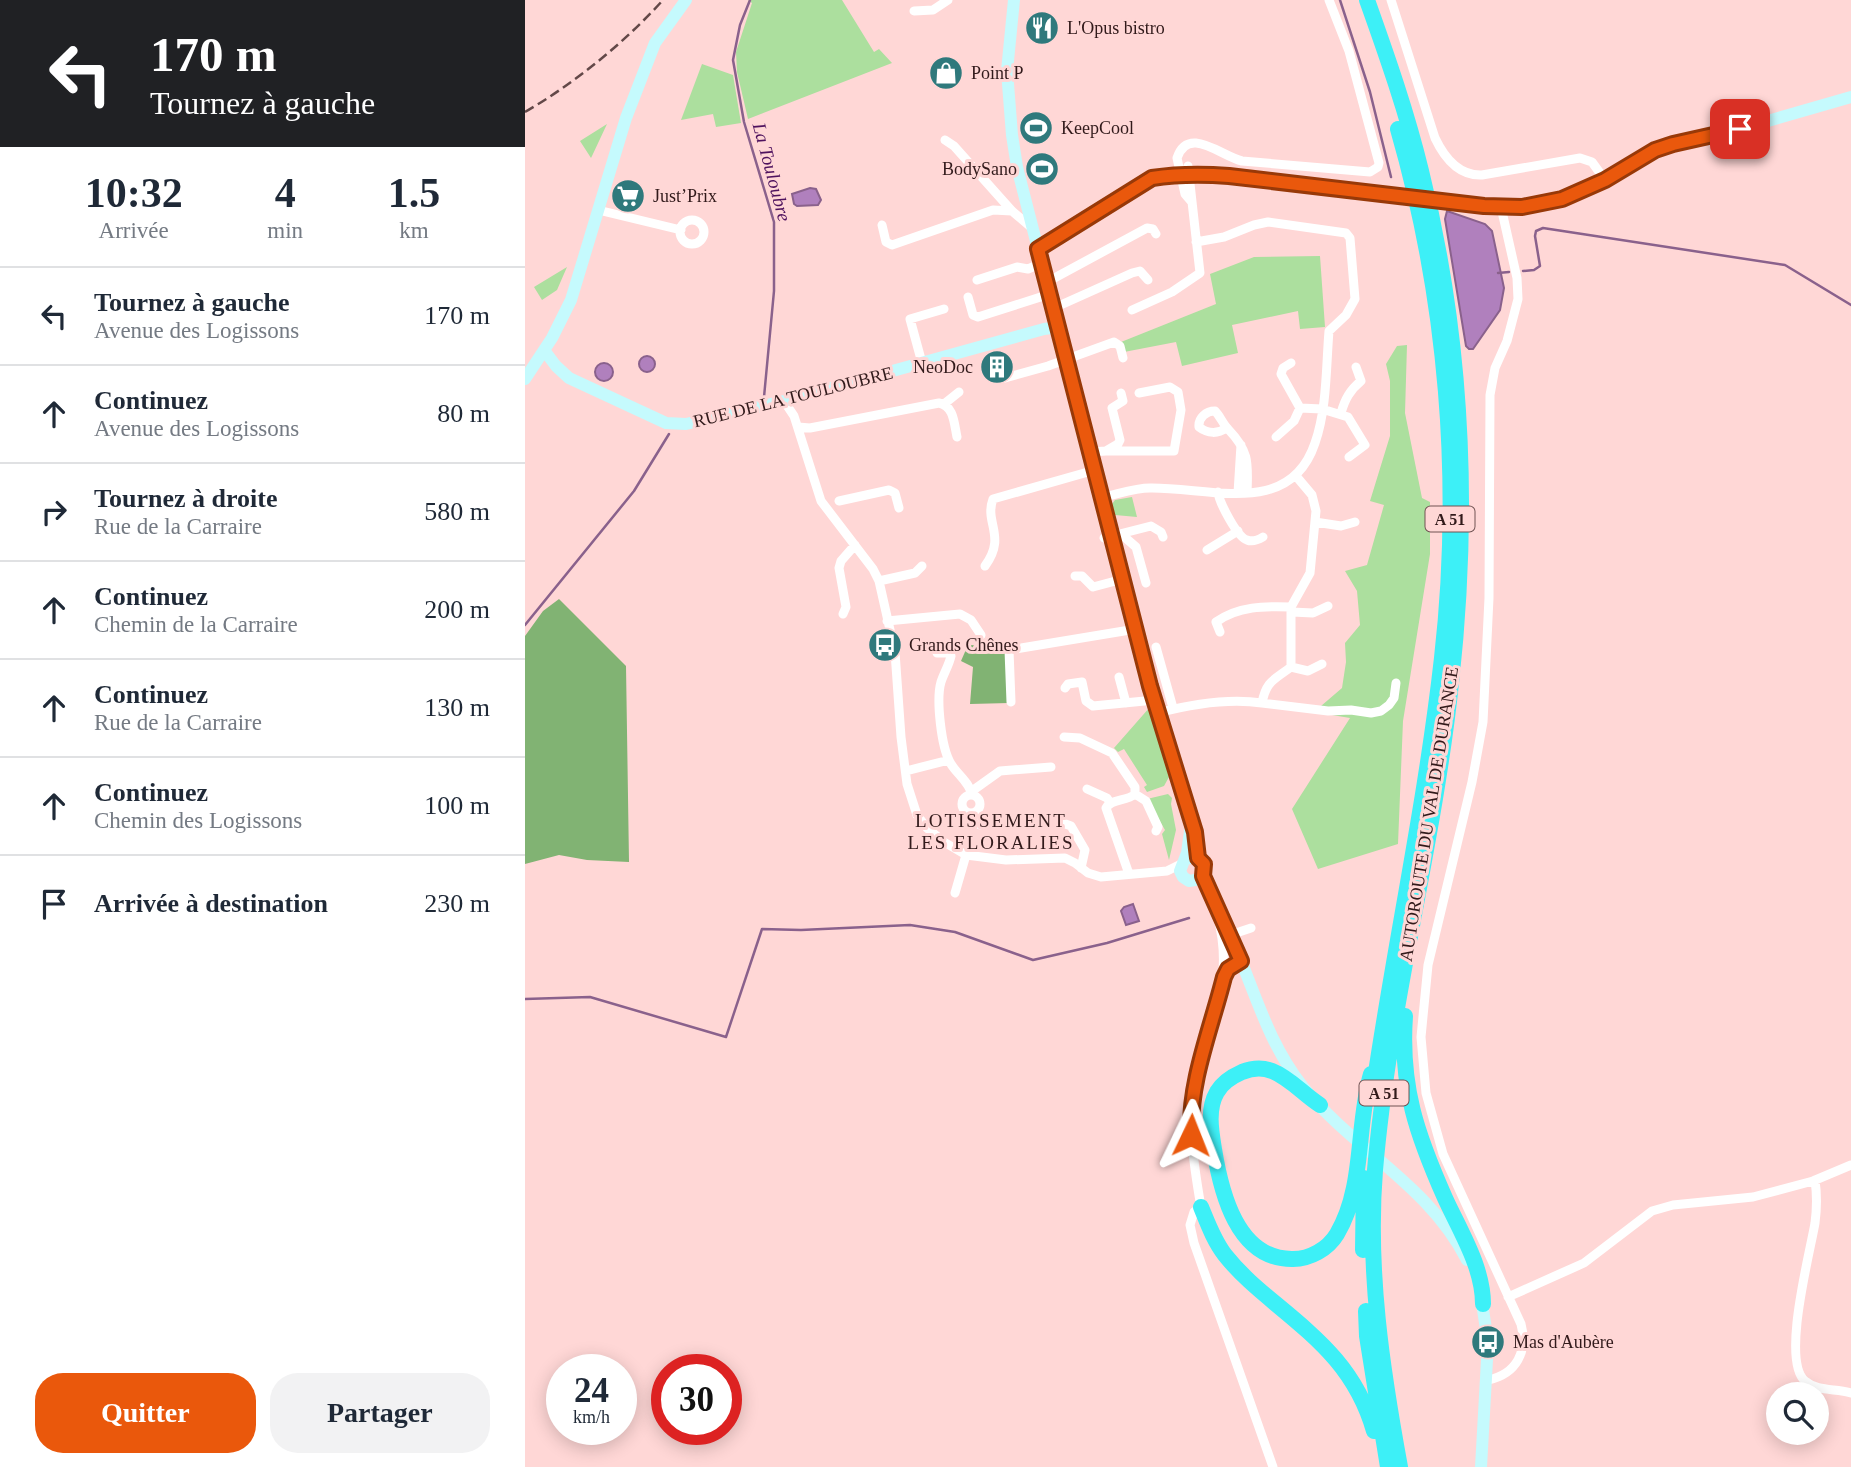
<!DOCTYPE html>
<html lang="fr">
<head>
<meta charset="utf-8">
<style>
  :root { --surface:#fff; --page:#f2f2f3; --text:#1f2937; --muted:#747a83; --line:#e0e1e3; --accent:#ea580c }
  body { margin:0; font-family:"Times New Roman",serif; background:var(--page); color:var(--text); height:100vh; display:flex; flex-direction:column; font-size:26px; white-space:nowrap }
  * { box-sizing:border-box; margin:0 }
  p { font-size:23px; color:var(--muted) }
  .icon { flex:none; width:38px; height:38px; fill:none; stroke:currentColor; stroke-width:2; stroke-linecap:round; stroke-linejoin:round }
  .map { position:relative; flex:1; overflow:hidden }
  .side { display:flex; flex-direction:column; background:var(--surface); width:525px }
  .side>* { flex:none }
  .banner { background:#202124; color:#fff; overflow:hidden }
  .controls { position:absolute; left:1241px; top:1382px; display:grid; gap:14px }
  .controls a { display:grid; place-items:center; width:63px; height:63px; border-radius:50%; background:var(--surface); box-shadow:0 4px 18px #0003; font-size:35px }
  .speed { position:absolute; left:21px; top:1354px; display:flex; gap:14px; font-size:35px; font-weight:700; text-align:center }
  .speed>* { display:grid; place-content:center; width:91px; height:91px; border-radius:50%; background:var(--surface); box-shadow:0 4px 18px #0003; line-height:1 }
  .speed small { font-size:18px; font-weight:400 }
  .speed .limit { border:10px solid #d22; background:#fff; color:#111 }
  .pin { position:absolute; display:grid; place-items:center; width:60px; height:60px; color:#fff; margin:-30px; border-radius:14px; box-shadow:0 4px 10px #0006 }
  .me { position:absolute; width:77px; margin:-38px; rotate:2deg; stroke-linejoin:round; filter:drop-shadow(0 0 5px #0008) }
  .turn { display:flex; align-items:center; gap:24px; height:147px; padding:0 35px; font-size:32px }
  .turn .icon { width:91px; height:91px; stroke-width:2.5 }
  .turn b { display:block; font-size:49px; line-height:60px }
  .eta { display:flex; justify-content:space-evenly; align-items:center; height:119px; text-align:center }
  .eta b { font-size:42px; font-weight:600; line-height:49px }
  .cta { display:flex; gap:14px; margin-top:auto; padding:14px 35px }
  .cta a { flex:1; height:80px; border-radius:28px; background:var(--accent); color:#fff; font-size:28px; font-weight:600; line-height:80px; text-align:center }
  .cta a+a { background:var(--page); color:var(--text) }
  ul { padding:0; list-style:none }
  li { display:flex; align-items:center; gap:21px; height:98px; padding:0 35px; border-top:2px solid var(--line) }
  li div { flex:1 }
  li b { display:block; font-size:26px }
  li em { font-style:normal }
  main { display:flex; flex:1; min-height:0 }
  .map>svg:first-child { display:block }
</style>
</head>
<body>
<main>
<section class="side">
<div class="banner">
<div class="turn"><svg class="icon" aria-label="left" viewBox="0 0 24 24"><path d="M17 20v-9H6M10 6l-5 5 5 5"/></svg><div><b>170 m</b>Tournez à gauche</div></div>
</div>
<div class="eta">
<div><b>10:32</b><p>Arrivée</p></div>
<div><b>4</b><p>min</p></div>
<div><b>1.5</b><p>km</p></div>
</div>
<ul>
<li><svg class="icon" aria-label="left" viewBox="0 0 24 24"><path d="M17 20v-9H6M10 6l-5 5 5 5"/></svg><div><b>Tournez à gauche</b><p>Avenue des Logissons</p></div><em>170 m</em></li>
<li><svg class="icon" aria-label="ahead" viewBox="0 0 24 24"><path d="M12 20V5M6 11l6-6 6 6"/></svg><div><b>Continuez</b><p>Avenue des Logissons</p></div><em>80 m</em></li>
<li><svg class="icon" aria-label="right" viewBox="0 0 24 24"><path d="M7 20v-9h11M14 6l5 5-5 5"/></svg><div><b>Tournez à droite</b><p>Rue de la Carraire</p></div><em>580 m</em></li>
<li><svg class="icon" aria-label="ahead" viewBox="0 0 24 24"><path d="M12 20V5M6 11l6-6 6 6"/></svg><div><b>Continuez</b><p>Chemin de la Carraire</p></div><em>200 m</em></li>
<li><svg class="icon" aria-label="ahead" viewBox="0 0 24 24"><path d="M12 20V5M6 11l6-6 6 6"/></svg><div><b>Continuez</b><p>Rue de la Carraire</p></div><em>130 m</em></li>
<li><svg class="icon" aria-label="ahead" viewBox="0 0 24 24"><path d="M12 20V5M6 11l6-6 6 6"/></svg><div><b>Continuez</b><p>Chemin des Logissons</p></div><em>100 m</em></li>
<li><svg class="icon" aria-label="arrive" viewBox="0 0 24 24"><path d="M6 21V4h12l-3 4 3 4H6"/></svg><div><b>Arrivée à destination</b></div><em>230 m</em></li>
</ul>
<div class="cta"><a>Quitter</a><a>Partager</a></div>
</section>
<div class="map">
<svg width="1326" height="1467" viewBox="0 0 1326 1467">
  <rect width="100%" height="100%" fill="#ffd7d6"/>
  <path fill="#acdf9e" d="M 223,0 L 317,0 L 349,52 L 354,49 L 367,63 L 223,119 L 212,72 L 211,52 L 227,3 Z
    M 177,64 L 208,75 L 216,123 L 191,127 L 188,114 L 156,120 Z
    M 82,124 L 67,156 L 66,158 L 55,141 Z
    M 795,256 L 800,327 L 775,329 L 773,311 L 707,325 L 713,353 L 657,366 L 651,342 L 599,352 L 596,342 L 691,304 L 685,274 L 729,257 Z
    M 42,267 L 32,290 L 17,300 L 9,287 Z
    M 882,345 L 880,413 L 897,498 L 905,502 L 905,554 L 878,721 L 873,844 L 793,869 L 767,809 L 825,718 L 789,712 L 817,688 L 821,662 L 820,643 L 835,625 L 832,591 L 820,571 L 842,565 L 859,505 L 845,501 L 865,436 L 865,381 L 861,364 L 872,346 Z
    M 607,497 L 612,517 L 590,515 L 587,504 L 590,500 Z
    M 625,707 L 644,777 L 639,786 L 622,792 L 619,787 L 622,785 L 599,749 L 593,752 L 589,748 Z
    M 643,794 L 647,798 L 646,804 L 651,830 L 644,860 L 637,834 L 640,830 L 622,799 Z"/>
  <path fill="#81b373" d="M 34,599 L 101,666 L 104,862 L 62,860 L 34,855 L 0,864 L 0,636 L 18,611 Z
    M 443,645 L 484,646 L 484,703 L 445,704 L 448,667 L 436,661 Z"/>
  <path fill="#b080bd" stroke="#8a618c" stroke-width="2" d="M 285,188 L 291,189 L 296,200 L 293,205 L 272,206 L 269,204 L 267,194 Z
    M 922,211 L 960,224 L 967,231 L 979,288 L 975,310 L 948,349 L 944,349 L 941,346 L 920,219 Z
    M114 364a8 8 0 1 1 16 0a8 8 0 1 1-16 0Z
    M70 372a9 9 0 1 1 18 0a9 9 0 1 1-18 0Z
    M 608,904 L 614,921 L 601,925 L 596,911 L 599,907 Z"/>
  <g fill="none" stroke-linecap="round" stroke-linejoin="round">
    <path stroke="#8a618c" stroke-width="2.5" d="M 225,0 L 215,25 L 208,60 L 219,122 L 249,222 L 249,291 L 239,397
      M 815,0 L 845,92 L 866,177
      M 998,271 L 1009,270 L 1015,266 L 1010,236 L 1011,231 L 1018,228 L 1260,265 L 1326,305
      M 973,273 L 984,272
      M 0,625 L 109,491 L 144,434
      M 0,999 L 65,997 L 201,1037 L 237,929 L 276,930 L 385,925 L 430,932 L 508,960 L 582,943 L 664,918"/>
    <path stroke="#fff" stroke-width="9" d="M 866,0 L 910,138 C 919,157 934,176 957,175 L 1055,158 L 1067,162 L 1080,180
      M 389,11 L 408,10 L 423,0
      M 420,140 L 429,146 L 487,211 L 507,228
      M 666,201 L 660,194 L 652,158 C 663,125 696,156 717,161 L 845,172 L 853,167 L 854,163 L 824,51 L 804,0
      M 73,210 L 156,230
      M155 232a12 12 0 1 1 24 0a12 12 0 1 1-24 0Z
      M 357,225 L 361,242 L 367,245 L 468,210 L 487,211
      M 452,280 L 492,267 L 503,269 L 517,263
      M 522,282 L 622,228 L 628,229 L 631,234
      M 443,297 L 448,315 L 453,317 L 525,294
      M 529,308 L 607,273 L 615,271 L 623,280
      M 607,310 L 647,292 L 675,273 L 663,166
      M 397,363 L 385,319 L 419,309
      M 766,363 L 758,368 L 756,374 L 775,408 L 797,409 L 823,417 L 840,445 L 824,457
      M 480,378 L 523,366 L 589,342 L 595,346 L 598,358
      M 259,401 L 269,416 L 296,501 L 348,569 L 354,581 L 370,652 L 376,737 L 382,784 L 392,815 L 402,828 L 419,842 L 441,855 L 481,860 L 540,858 L 550,863 L 563,873 L 576,877 L 642,871 L 656,864
      M 419,404 L 434,392
      M 816,413 C 820,399 825,390 836,381 L 831,367
      M 273,427 L 285,428 L 414,403 C 429,406 429,423 432,437
      M 701,428 C 693,434 683,434 674,427 C 673,418 681,411 690,411 C 695,416 698,424 703,429 C 725,452 723,463 722,493
      M 751,437 L 769,421 L 775,408
      M 581,451 L 649,451 L 656,410 L 653,392 L 645,387 L 614,393
      M 566,452 L 581,451 L 593,444 L 595,440 L 587,408 L 598,401 L 596,393
      M 693,492 C 694,502 712,537 722,540 C 727,542 733,540 738,537
      M 713,493 L 716,445
      M 578,497 C 593,494 610,488 625,488 C 685,487 765,518 790,443 C 802,409 801,367 804,331 L 821,315 L 830,299 L 825,238 L 821,233 L 743,222 L 729,225 L 699,237 L 671,242
      M 314,501 L 364,490 L 370,493 L 374,508
      M 790,522 L 816,526 L 830,522
      M 596,534 L 611,547 L 621,583
      M 579,538 L 626,526 L 636,532 L 638,537
      M 682,550 L 713,531
      M 460,566 C 482,536 459,523 468,499 L 570,470
      M 550,576 L 557,576 L 568,587 L 598,579
      M 354,581 L 390,573 L 397,566
      M 767,612 L 788,613 L 803,606
      M 318,614 L 321,607 L 314,568 L 316,561 L 330,545
      M 362,621 L 435,614 L 446,620 L 456,635
      M 695,632 L 691,622 C 713,606 740,606 766,607
      M 631,647 L 648,708
      M 412,653 L 423,653 L 426,656 C 424,665 419,673 416,682 C 411,699 416,748 426,764 C 432,774 445,783 447,795
      M 766,667 L 783,671 L 797,664
      M 594,677 L 601,703
      M 540,688 L 543,684 L 557,682 L 561,701 L 568,706 L 630,700
      M 486,702 L 484,650 L 611,629
      M 737,703 L 803,711 L 826,710 L 846,713 L 856,711 L 864,705 L 869,698 L 871,683
      M 633,713 C 667,704 702,698 737,703 C 741,681 749,680 766,667 L 766,607 L 785,573 L 791,511 L 787,495 L 771,476
      M 539,737 L 555,738 L 587,753 L 610,787 L 610,794
      M 381,771 L 424,760
      M 562,789 L 582,798 L 585,803
      M 447,791 L 475,771 L 526,767
      M 610,794 L 621,801 L 633,827 L 631,831
      M437 804a9 9 0 1 1 18 0a9 9 0 1 1-18 0Z
      M 448,813 L 452,823 L 455,825
      M 535,822 L 546,826 L 560,850 L 556,868
      M 604,874 L 581,808 C 587,798 601,802 610,794
      M 430,893 L 441,855
      M 693,918 C 704,960 697,994 684,1034 C 680,1047 674,1061 671,1075 C 662,1122 668,1161 676,1207 L 669,1212 L 665,1225 L 669,1243 L 748,1467
      M 705,935 L 726,928
      M 1290,1180 C 1292,1194 1292,1208 1290,1223 C 1285,1253 1256,1361 1280,1381 C 1293,1392 1311,1388 1326,1393
      M 983,1297 L 1059,1263 L 1127,1211 L 1148,1205 L 1228,1197 L 1288,1181 L 1326,1165
      M 963,1380 C 992,1374 1003,1351 996,1324 L 918,1154 L 901,1093 L 896,1037 L 903,965 L 947,782 L 958,722 L 964,598 L 965,395 L 970,368 L 982,341 L 993,299 L 992,278 L 976,207"/>
    <path stroke="#c5fafd" stroke-width="12" d="M 489,0 L 482,71 L 487,135 L 492,167 L 625,686 L 670,832 L 673,858
      M 627,178 L 654,175 L 704,176 L 959,206 L 997,207 L 1037,199 L 1080,180 L 1137,147 L 1194,135 L 1326,97
      M 513,249 L 632,176
      M 19,350 L 31,366 L 44,378 L 141,423 L 161,424 L 259,401 L 519,329 L 534,327
      M 0,379 L 27,338 L 46,300 L 101,118 L 130,43 L 161,0
      M 660,859 L 670,857 L 676,861 L 680,868 L 676,879 L 664,881 L 658,877 L 655,871 L 662,853 L 665,831
      M 678,876 C 691,903 704,930 715,958 C 734,1005 746,1046 778,1087 C 830,1151 903,1184 942,1260
      M 956,1297 L 963,1342 L 956,1467"/>
    <path stroke="#3df0f7" stroke-width="16" d="M 842,0 C 862,56 882,113 896,171 C 938,339 945,511 926,683 C 909,846 864,1006 850,1170 C 842,1270 857,1369 875,1467
      M 880,1016 C 875,1087 892,1135 920,1198 C 935,1231 958,1267 958,1304
      M 849,1086 C 870,943 901,801 917,658 C 937,481 922,299 873,129
      M 795,1105 C 779,1095 765,1078 747,1071 C 737,1067 727,1068 717,1072 C 708,1076 697,1083 692,1092 C 682,1109 686,1131 689,1149 C 696,1192 712,1260 768,1259 C 785,1259 803,1249 812,1234 C 840,1187 831,1125 846,1074
      M 676,1207 C 683,1224 689,1241 700,1255 C 715,1274 733,1289 751,1304 C 797,1342 832,1372 849,1431
      M 838,1250 L 839,1178
      M 841,1311 L 842,1336 L 863,1467"/>
    <path stroke="#634848" stroke-width="2.5" stroke-dasharray="10 5" stroke-linecap="butt" d="M 0,112 C 50,83 99,43 138,0"/>
  </g>
  <g fill="none" stroke-linecap="round" stroke-linejoin="round">
    <g stroke="#983908" stroke-width="18">
      <path id="route" d="M 666,1135 C 664,1081 686,1029 699,977 L 703,969 L 716,961 L 678,876 L 679,864 L 673,858 L 670,832 L 625,686 L 513,249 L 627,178 C 653,174 678,174 704,176 L 959,206 L 997,207 L 1037,199 L 1080,180 L 1130,150 L 1148,144 L 1215,129"/>
    </g>
    <use href="#route" stroke="#ea580c" stroke-width="12"/>
  </g>
  <defs>
    <g id="restaurant-disc" transform="scale(1.75)"><circle r="9.5" fill="#2f797c" stroke="#ffd7d6"/><path d="M-5-6h1v4h1v-4h1v4h1v-4h1v5L-1.5 .5V6h-2V.5L-5-1ZM5-6V6H3V1.5H1.5Q1.5-4 5-6Z" fill="#fff"/></g>
    <g id="shop-disc" transform="scale(1.75)"><circle r="9.5" fill="#2f797c" stroke="#ffd7d6"/><path d="M-5-2.5h2.3a2.7 3.5 0 0 1 5.4 0H5L5.5 6h-11ZM-1.5-2.5h3a1.5 2.3 0 0 0-3 0Z" fill="#fff"/></g>
    <g id="stadium-disc" transform="scale(1.75)"><circle r="9.5" fill="#2f797c" stroke="#ffd7d6"/><path d="M0-5a6.5 5 0 1 0 0 10a6.5 5 0 1 0 0-10ZM-3.5-1.8h7v3.6h-7Z" fill="#fff"/></g>
    <g id="supermarket-disc" transform="scale(1.75)"><circle r="9.5" fill="#2f797c" stroke="#ffd7d6"/><path d="M-6-5.5h2.5l.6 2H6L4.5 2H-2.5L-4.4-4H-6ZM-1.5 3.2a1.3 1.3 0 1 0 .1 0ZM3 3.2a1.3 1.3 0 1 0 .1 0Z" fill="#fff"/></g>
    <g id="building-disc" transform="scale(1.75)"><circle r="9.5" fill="#2f797c" stroke="#ffd7d6"/><path d="M-4-6H4V6H1V3H-1V6H-4ZM-2.5-4.3h1.7v1.8h-1.7ZM.8-4.3h1.7v1.8H.8ZM-2.5-1h1.7V.8h-1.7ZM.8-1h1.7V.8H.8Z" fill="#fff"/></g>
    <g id="bus-disc" transform="scale(1.75)"><circle r="9.5" fill="#2f797c" stroke="#ffd7d6"/><path d="M-5-6H5V4H4V6H2V4H-2V6H-4V4H-5ZM-3.5-4V0h7V-4ZM-3.5 1.2v1.5H-2V1.2ZM2 1.2v1.5H3.5V1.2Z" fill="#fff"/></g>
  </defs>
  <g fill-rule="evenodd">
    <use href="#restaurant-disc" x="517" y="28"/>
    <use href="#shop-disc" x="421" y="73"/>
    <use href="#stadium-disc" x="511" y="128"/>
    <use href="#stadium-disc" x="517" y="169"/>
    <use href="#supermarket-disc" x="103" y="196"/>
    <use href="#building-disc" x="472" y="367"/>
    <use href="#bus-disc" x="360" y="645"/>
    <use href="#bus-disc" x="963" y="1342"/>
  </g>
  <g text-anchor="middle" dominant-baseline="central" stroke-width="6" stroke-linejoin="round" paint-order="stroke">
    <g fill="#ffd7d6" stroke="#705353" stroke-width="2">
      <rect x="900.5" y="506.5" width="49" height="25" rx="5"/>
      <rect x="834.5" y="1080.5" width="49" height="25" rx="5"/>
    </g>
    <g font-size="16" font-weight="bold" fill="#321a1b">
      <text x="925" y="519">A 51</text>
      <text x="859" y="1093">A 51</text>
    </g>
    <g font-size="18" fill="#321a1b" stroke="#ffd7d6" text-anchor="start">
      <text x="542" y="28">L'Opus bistro</text>
      <text x="446" y="73">Point P</text>
      <text x="536" y="128">KeepCool</text>
      <text x="492" y="169" text-anchor="end">BodySano</text>
      <text x="128" y="196">Just’Prix</text>
      <text x="448" y="367" text-anchor="end">NeoDoc</text>
      <text x="384" y="645">Grands Chênes</text>
      <text x="988" y="1342">Mas d'Aubère</text>
    </g>
    <g font-size="18" fill="#321a1b" stroke="#ffd7d6">
      <text transform="translate(268 397) rotate(-14)">RUE DE LA TOULOUBRE</text>
      <text transform="translate(904 814) rotate(-81)">AUTOROUTE DU VAL DE DURANCE</text>
    </g>
    <g font-size="19" font-style="italic" fill="#4f125e" stroke="#ffd7d6">
      <text transform="translate(247 172) rotate(75)">La Touloubre</text>
    </g>
    <g font-size="19" letter-spacing="2" fill="#321a1b" stroke="#ffd7d6">
      <text x="466" y="820">LOTISSEMENT<tspan x="466" dy="22">LES FLORALIES</tspan></text>
    </g>
  </g>
</svg>
<div class="controls">
<a><svg class="icon" aria-label="search" viewBox="0 0 24 24"><circle cx="10" cy="10" r="6"/><path d="M15 15l6 6"/></svg></a>
</div>
<div class="speed"><div>24<small>km/h</small></div><div class="limit">30</div></div>
<div class="pin" style="left:1215px;top:129px;background:#d93025"><svg class="icon" aria-label="arrive" viewBox="0 0 24 24"><path d="M6 21V4h12l-3 4 3 4H6"/></svg></div>
<svg class="me" style="left:666px;top:1135px" viewBox="-20 -20 40 40"><path d="M0-17L14 15 0 8-14 15z" fill="#ea580c" stroke="#fff" stroke-width="4"/></svg>
</div>
</main>
</body>
</html>
